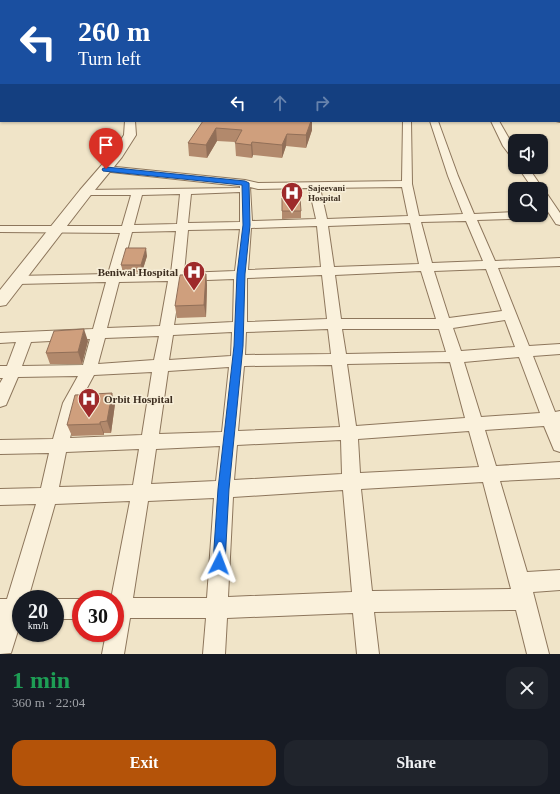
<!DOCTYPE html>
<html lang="en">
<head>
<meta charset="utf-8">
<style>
  :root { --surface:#171b24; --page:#20242c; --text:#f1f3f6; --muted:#9ea1a6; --accent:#b45309 }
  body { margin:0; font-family:Georgia,serif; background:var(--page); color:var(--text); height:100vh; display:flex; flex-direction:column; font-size:15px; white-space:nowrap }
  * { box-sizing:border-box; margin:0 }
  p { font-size:13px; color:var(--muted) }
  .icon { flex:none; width:22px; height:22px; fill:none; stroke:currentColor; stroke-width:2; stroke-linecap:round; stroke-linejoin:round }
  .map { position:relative; height:654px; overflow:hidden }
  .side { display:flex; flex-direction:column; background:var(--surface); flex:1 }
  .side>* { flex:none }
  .guide { position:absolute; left:0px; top:0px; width:560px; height:122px; box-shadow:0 1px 3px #0004; background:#1a4fa0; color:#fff; overflow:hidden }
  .buttons { position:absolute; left:508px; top:134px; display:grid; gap:8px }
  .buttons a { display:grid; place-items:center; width:40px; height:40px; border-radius:8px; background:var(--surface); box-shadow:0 1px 3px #0004; font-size:20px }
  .speed { position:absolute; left:12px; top:590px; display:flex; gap:8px; font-size:20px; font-weight:700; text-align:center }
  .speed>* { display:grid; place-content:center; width:52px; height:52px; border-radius:50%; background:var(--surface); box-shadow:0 1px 3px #0004; line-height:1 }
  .speed small { font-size:10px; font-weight:400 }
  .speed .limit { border:6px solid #d22; background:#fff; color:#111 }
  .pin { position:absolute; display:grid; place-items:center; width:34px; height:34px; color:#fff; margin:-41px -17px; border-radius:50% 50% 50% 0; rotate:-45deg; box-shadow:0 0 4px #0007 }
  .pin .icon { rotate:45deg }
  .me { position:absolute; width:44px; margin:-22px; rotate:3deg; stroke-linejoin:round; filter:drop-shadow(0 0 3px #0008) }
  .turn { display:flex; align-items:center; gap:14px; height:84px; padding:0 12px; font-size:18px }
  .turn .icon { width:52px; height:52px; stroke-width:2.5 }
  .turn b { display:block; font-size:28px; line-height:34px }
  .lanes { display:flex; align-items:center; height:38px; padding:0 12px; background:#0003; justify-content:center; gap:20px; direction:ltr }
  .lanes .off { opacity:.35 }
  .round { display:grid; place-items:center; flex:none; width:42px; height:42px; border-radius:12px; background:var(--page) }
  .overview { display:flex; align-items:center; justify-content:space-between; height:68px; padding:0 12px }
  h1 { font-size:24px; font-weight:600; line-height:30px; color:#1e9e55 }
  .button { display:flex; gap:8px; margin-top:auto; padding:8px 12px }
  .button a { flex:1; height:46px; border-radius:12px; background:var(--accent); color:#fff; font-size:16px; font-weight:600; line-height:46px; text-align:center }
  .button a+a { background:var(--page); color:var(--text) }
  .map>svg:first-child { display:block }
</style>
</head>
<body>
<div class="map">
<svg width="560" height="654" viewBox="0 0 560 654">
  <rect width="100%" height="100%" fill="#f0e4c8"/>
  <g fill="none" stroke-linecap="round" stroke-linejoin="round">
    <g stroke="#8d765c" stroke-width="2">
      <path id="minor" d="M 0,0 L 11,0 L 1,2 Z
        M 469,0 L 478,0 L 479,1 L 470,1 Z
        M 550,0 L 560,0 L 560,2 L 559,1 Z
        M 0,12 L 1,12 L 1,16 L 0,16 Z
        M 559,32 L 560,32 L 560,36 L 559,36 Z
        M 0,33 L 1,33 L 0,38 Z
        M 559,42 L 560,42 L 560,46 L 559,46 Z
        M 559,74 L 560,74 L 560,78 L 559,78 Z
        M 0,76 L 1,76 L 1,80 L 0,80 Z
        M 559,96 L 560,97 L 560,104 L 559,103 Z
        M 559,116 L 560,116 L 560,122 L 556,121 L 559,121 Z
        M 403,121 L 411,121 L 412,184 L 419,216 L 463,214 L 448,176 L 430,121 L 438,121 L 458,176 L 474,214 L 515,212 L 515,215 L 541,215 L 541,212 L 544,215 L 538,218 L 477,220 L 495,261 L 560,258 L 560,266 L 498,268 L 529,346 L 560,344 L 560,354 L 533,356 L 555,412 L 560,411 L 560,452 L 554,450 L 544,426 L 485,430 L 496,466 L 560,462 L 560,478 L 500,481 L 527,572 L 560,570 L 560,590 L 533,592 L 549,654 L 527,654 L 516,610 L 374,612 L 379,654 L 357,654 L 353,613 L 227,618 L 225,654 L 203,654 L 206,618 L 130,618 L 124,654 L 102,654 L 106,633 L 115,633 L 115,599 L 111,599 L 130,501 L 55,504 L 28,599 L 21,599 L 21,621 L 11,653 L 0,654 L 0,599 L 7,599 L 36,504 L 0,505 L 0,489 L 41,488 L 49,453 L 0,454 L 0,440 L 53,439 L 63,403 L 78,376 L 18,377 L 6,405 L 0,407 L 0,383 L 3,378 L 0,378 L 0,366 L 7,366 L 16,342 L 0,343 L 0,333 L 93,329 L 106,282 L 17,284 L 12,283 L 11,280 L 12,277 L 17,276 L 108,274 L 120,233 L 0,232 L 0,226 L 122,226 L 131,195 L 81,195 L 80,193 L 85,190 L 240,188 L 240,186 L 102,171 L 101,169 L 102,167 L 106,166 L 245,180 L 258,183 L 402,181 ZM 250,187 L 258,189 L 309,188 L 316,219 L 252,221 ZM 402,187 L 408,216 L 327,219 L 320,188 ZM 240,192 L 240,222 L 188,223 L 191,194 ZM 180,194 L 177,224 L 134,225 L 142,195 ZM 466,221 L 483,261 L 432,263 L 421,222 ZM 410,223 L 419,264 L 334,267 L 328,226 ZM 317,226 L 321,267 L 248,270 L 251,228 ZM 240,229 L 235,271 L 184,273 L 188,230 ZM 176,231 L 171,273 L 121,274 L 132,232 ZM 486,269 L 502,311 L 449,318 L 434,271 ZM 421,271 L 436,319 L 341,319 L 335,275 ZM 322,275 L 327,319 L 247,322 L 247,278 ZM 234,279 L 233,322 L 174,325 L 181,281 ZM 168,281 L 160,326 L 107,328 L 119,282 ZM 505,320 L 515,347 L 461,351 L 453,328 ZM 328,329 L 331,354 L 245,355 L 246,332 ZM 342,329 L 439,329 L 446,352 L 346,354 ZM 232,332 L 231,356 L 169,360 L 173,335 ZM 159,336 L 154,360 L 98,364 L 105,338 ZM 90,339 L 83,365 L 22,366 L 31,342 ZM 519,357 L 540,413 L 481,417 L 464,362 ZM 450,362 L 465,418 L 356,426 L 347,364 ZM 332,365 L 340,427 L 238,431 L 244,366 ZM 229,367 L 222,432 L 159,434 L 168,371 ZM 152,372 L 142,435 L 70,438 L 79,403 L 94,375 ZM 469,431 L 479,467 L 360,473 L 358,439 ZM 341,440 L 342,474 L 234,480 L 237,445 ZM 220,446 L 216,481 L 151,484 L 156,449 ZM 139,449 L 133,485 L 59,487 L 66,452 ZM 483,482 L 511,589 L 372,591 L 361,489 ZM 343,490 L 352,592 L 228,597 L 233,497 ZM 214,498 L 207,598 L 133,598 L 148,501 Z
        M 491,121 L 499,121 L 515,149 L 515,159 L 512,158 L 503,146 Z
        M 518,167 L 528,167 L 543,189 L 542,190 L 545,191 L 560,213 L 560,225 L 556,224 L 541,201 L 541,189 L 533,189 Z
        M 54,599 L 82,599 L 81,619 L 55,619 Z"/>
    </g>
    <g stroke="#8d765c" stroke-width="2">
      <path id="tertiary" d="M 189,0 L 197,0 L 188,1 Z
        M 125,121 L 135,121 L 136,135 L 122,157 L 90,196 L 6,305 L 0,306 L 0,290 L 80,190 L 113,152 L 124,135 Z"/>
    </g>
    <use href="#minor" fill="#faf1dc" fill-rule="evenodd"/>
    <use href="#tertiary" fill="#faf1dc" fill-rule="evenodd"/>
  </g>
  <path fill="#b2896c" d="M 203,121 L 312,121 L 312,130 L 306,148 L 286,146 L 282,158 L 253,155 L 252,158 L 236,156 L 235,142 L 217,141 L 207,158 L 189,156 L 188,143 Z
    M 282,198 L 301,211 L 301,218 L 282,219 Z
    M 147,256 L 142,272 L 123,272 L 121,265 Z
    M 206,274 L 207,285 L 206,317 L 177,318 L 175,306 Z
    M 88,341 L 82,364 L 50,364 L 46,353 Z
    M 115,404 L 111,433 L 104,433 L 104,435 L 72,436 L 67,425 Z"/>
  <path fill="#916f58" d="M 311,121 L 312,121 L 312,130 L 306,148 L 306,135 Z
    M 216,128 L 217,141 L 207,158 L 206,145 Z
    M 287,134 L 286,146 L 282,158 L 282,145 Z
    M 252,142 L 253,155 L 252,158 L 251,145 Z
    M 146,248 L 147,256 L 142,272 L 141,265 Z
    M 206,274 L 207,285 L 206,317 L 204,305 Z
    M 84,329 L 88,341 L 82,364 L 78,352 Z
    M 112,393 L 115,404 L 111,433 L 107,421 Z
    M 100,422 L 104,433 L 104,435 L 100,424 Z"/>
  <path fill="#cf9f7d" stroke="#916f58" d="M 203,121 L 311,121 L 306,135 L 287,134 L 282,145 L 252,142 L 251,145 L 235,143 L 242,130 L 216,128 L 206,145 L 188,143 Z
    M 282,198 L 300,198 L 301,211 L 282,211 Z
    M 126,248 L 146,248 L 141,265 L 121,265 Z
    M 206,274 L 204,305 L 175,306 L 180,275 Z
    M 84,329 L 78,352 L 46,353 L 54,331 Z
    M 112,393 L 107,421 L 100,422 L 100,424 L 67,425 L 75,395 Z"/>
  <path fill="#1a73e8" stroke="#114b97" d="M 106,167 L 245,181 L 249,183 L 250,225 L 245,274 L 243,346 L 229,489 L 225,563 L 224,568 L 219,570 L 214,568 L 213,563 L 218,489 L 234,346 L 237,274 L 243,225 L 242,185 L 103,171 L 102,169 Z"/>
  <defs>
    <g id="hospital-pin" transform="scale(1.15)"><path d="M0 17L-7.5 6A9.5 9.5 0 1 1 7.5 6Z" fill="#9e2a2b" stroke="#f7eed8"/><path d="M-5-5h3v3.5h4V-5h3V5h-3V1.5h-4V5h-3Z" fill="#fff"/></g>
  </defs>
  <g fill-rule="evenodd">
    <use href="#hospital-pin" x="292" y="193"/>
    <use href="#hospital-pin" x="194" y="272"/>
    <use href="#hospital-pin" x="89" y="399"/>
  </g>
  <g text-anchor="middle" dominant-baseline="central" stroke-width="3" stroke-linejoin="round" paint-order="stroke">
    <g font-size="9" font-weight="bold" fill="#3d2e20" stroke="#f7eed8" text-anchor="start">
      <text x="308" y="188">Sajeevani<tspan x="308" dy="10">Hospital</tspan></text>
    </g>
    <g font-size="11" font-weight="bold" fill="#3d2e20" stroke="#f7eed8" text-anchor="end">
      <text x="178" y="272">Beniwal Hospital</text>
      <text x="104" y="399" text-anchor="start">Orbit Hospital</text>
    </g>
  </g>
</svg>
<div class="buttons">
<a><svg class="icon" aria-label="sound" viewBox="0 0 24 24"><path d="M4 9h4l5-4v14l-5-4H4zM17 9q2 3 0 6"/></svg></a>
<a><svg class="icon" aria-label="search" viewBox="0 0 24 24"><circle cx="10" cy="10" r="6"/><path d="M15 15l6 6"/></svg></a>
</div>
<div class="speed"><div>20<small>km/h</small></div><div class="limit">30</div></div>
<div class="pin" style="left:106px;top:169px;background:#d93025"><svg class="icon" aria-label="arrive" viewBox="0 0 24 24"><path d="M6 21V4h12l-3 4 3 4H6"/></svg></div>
<svg class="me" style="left:219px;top:563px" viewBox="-20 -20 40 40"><path d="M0-17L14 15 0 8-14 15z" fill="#1a73e8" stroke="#fff" stroke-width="4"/></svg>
<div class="guide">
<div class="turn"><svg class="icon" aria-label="left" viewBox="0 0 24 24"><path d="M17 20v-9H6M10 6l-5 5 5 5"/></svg><div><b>260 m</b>Turn left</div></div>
<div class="lanes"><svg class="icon" aria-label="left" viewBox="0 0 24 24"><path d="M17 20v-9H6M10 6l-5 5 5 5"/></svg><svg class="icon off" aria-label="ahead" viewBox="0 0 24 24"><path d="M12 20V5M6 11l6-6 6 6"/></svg><svg class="icon off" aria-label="right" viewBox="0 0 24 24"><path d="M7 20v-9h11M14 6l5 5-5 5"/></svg></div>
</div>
</div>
<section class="side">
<div class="overview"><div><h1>1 min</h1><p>360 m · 22:04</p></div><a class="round"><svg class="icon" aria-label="close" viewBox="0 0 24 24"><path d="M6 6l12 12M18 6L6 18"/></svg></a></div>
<div class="button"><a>Exit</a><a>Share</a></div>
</section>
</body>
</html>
